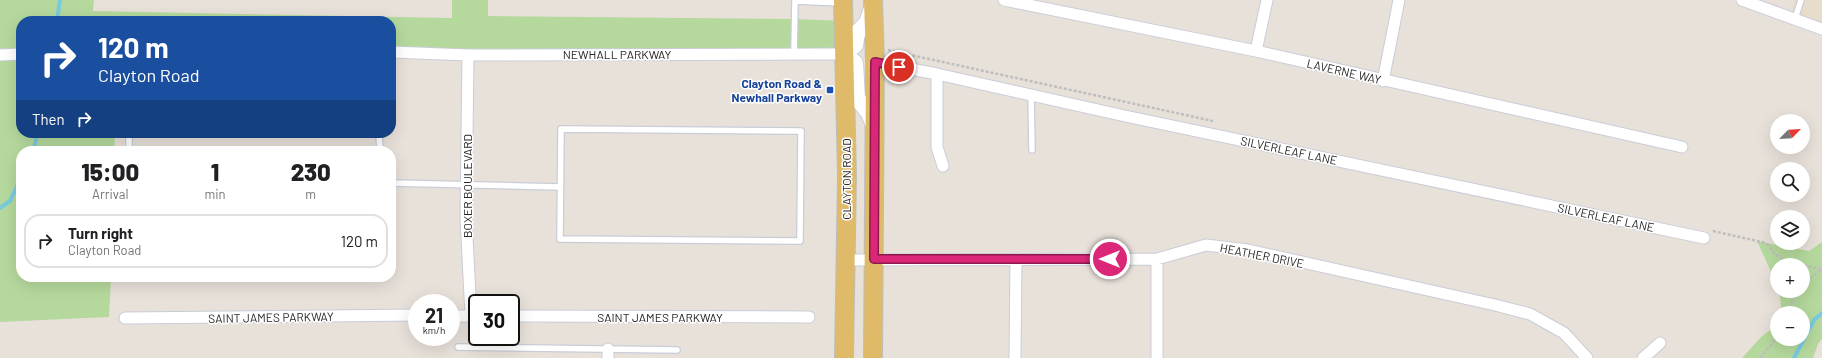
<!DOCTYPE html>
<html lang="en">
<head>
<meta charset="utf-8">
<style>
  :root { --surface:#fff; --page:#f6f6f6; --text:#202124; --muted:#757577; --line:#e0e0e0 }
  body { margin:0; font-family:Barlow,sans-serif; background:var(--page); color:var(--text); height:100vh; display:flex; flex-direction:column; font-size:15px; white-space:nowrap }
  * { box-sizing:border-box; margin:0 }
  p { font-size:13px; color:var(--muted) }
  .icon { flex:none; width:22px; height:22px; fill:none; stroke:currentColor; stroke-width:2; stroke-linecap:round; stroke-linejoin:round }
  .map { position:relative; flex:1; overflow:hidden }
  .drawer { position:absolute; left:16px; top:146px; width:380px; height:136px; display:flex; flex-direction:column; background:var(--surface); border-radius:16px; box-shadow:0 4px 16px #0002 }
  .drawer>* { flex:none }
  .banner { position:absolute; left:16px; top:16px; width:380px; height:122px; border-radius:16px; box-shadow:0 4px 16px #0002; background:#1a4fa0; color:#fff; overflow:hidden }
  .needle { width:26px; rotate:66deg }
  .buttons { position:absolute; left:1770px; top:114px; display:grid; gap:8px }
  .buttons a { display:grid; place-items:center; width:40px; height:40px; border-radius:50%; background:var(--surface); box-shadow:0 4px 16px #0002; font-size:20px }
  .speed { position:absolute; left:408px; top:294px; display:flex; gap:8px; font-size:20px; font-weight:700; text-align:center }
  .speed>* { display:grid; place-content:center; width:52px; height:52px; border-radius:50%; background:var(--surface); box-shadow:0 4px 16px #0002; line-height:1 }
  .speed small { font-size:10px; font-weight:400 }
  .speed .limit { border:2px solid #111; border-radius:6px; background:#fff; color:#111 }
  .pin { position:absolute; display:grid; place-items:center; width:34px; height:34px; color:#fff; margin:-17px; border:2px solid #fff; border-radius:50%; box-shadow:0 1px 4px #0007 }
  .me { position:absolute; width:44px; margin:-22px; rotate:270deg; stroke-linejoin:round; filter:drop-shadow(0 0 3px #0008) }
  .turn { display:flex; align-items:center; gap:14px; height:84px; padding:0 16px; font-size:18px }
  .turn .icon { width:52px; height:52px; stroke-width:2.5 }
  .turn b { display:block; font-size:28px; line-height:34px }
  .then { display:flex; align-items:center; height:38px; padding:0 16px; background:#0003; gap:8px; font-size:15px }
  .eta { display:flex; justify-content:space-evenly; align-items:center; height:68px; text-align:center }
  .eta b { font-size:24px; font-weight:800; line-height:28px }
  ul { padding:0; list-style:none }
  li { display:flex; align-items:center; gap:12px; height:54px; margin:0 8px 6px; padding:0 8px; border:2px solid var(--line); border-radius:16px }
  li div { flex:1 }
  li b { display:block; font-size:15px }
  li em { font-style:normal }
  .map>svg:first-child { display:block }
</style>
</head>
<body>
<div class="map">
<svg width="1822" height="358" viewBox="0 0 1822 358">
  <rect width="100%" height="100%" fill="#e8e1da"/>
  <path fill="#e8ddcb" d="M 1795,0 L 1822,0 L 1822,29 L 1789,17 Z"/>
  <path fill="#b5d99d" d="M 0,0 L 94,0 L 93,11 L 452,18 L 452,0 L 488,0 L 488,16 L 795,19 L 843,21 L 843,54 L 391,52 L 391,21 L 21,21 L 21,133 L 115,133 L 114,151 L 21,151 L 21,277 L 111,277 L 109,317 L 0,322 Z
    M 1757,241 L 1809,251 L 1822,242 L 1822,339 L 1818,344 L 1813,358 L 1742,358 L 1761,337 L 1777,325 L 1777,339 L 1803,339 L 1803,313 L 1782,313 L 1779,291 L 1803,291 L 1803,265 L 1777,265 L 1777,285 Z"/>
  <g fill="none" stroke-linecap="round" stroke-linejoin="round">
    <path stroke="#79cbde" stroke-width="4" d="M 57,21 L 60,0
      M 33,151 L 38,133
      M 0,208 L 10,201 L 21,178
      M 1794,358 L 1814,320 L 1822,313"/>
    <g stroke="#c9cdd7" stroke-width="8">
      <path id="service" d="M 795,1 L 841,3
        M 1795,19 L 1801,0
        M 794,54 L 795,0
        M 1031,95 L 1032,150
        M 561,129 L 801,131 L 800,241 L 560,239 Z
        M 379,133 L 380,151
        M 129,151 L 129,133
        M 391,183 L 560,187
        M 458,347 L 677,350"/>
    </g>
    <g stroke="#c9cdd7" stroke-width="13">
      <path id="minor" d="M 1004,0 L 1256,51 L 1682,147
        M 1742,0 L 1822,29
        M 1256,51 L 1267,0
        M 391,52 L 468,55 L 843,54
        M 0,55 L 21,54
        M 468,55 L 466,218 L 471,316
        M 875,62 L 937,74 L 1125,116 L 1704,238
        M 937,74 L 937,147 L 943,166
        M 1383,81 L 1399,0
        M 845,260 L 1157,259 L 1206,245 L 1248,250 L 1495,305 L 1530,314 L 1564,333 L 1587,358
        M 451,316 L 477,316
        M 511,316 L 809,317
        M 125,318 L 417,315
        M 608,358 L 608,349
        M 1015,358 L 1016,259
        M 1157,358 L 1157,259
        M 1643,358 L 1660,343"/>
    </g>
    <g stroke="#c9cdd7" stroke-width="18">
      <path id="secondary" d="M 873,5 L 867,23 L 857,33 L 855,45 L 843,54 L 855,63 L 857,98 L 869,113 L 874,126"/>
    </g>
    <g stroke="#bebebe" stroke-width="20">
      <path id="primary" d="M 843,0 L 847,176 L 844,358
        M 873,358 L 875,62 L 873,0"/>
    </g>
    <path stroke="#bebebe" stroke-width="2.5" stroke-dasharray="3 2" stroke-linecap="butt" d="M 888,50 L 1213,121
      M 1713,231 L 1766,243 L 1776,255 L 1787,262 L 1822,269
      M 1803,285 L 1822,269
      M 1790,313 L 1794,293 L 1797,291
      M 1760,358 L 1777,338"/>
    <use href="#service" stroke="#fff" stroke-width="5.5"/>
    <use href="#minor" stroke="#fff" stroke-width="11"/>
    <use href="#secondary" stroke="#fff" stroke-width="16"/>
    <use href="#primary" stroke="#deba69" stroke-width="18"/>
  </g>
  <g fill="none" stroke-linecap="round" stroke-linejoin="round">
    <g stroke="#8e194d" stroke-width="10">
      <path id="route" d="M 899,67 L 875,62 L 874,259 L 1110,259"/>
    </g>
    <use href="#route" stroke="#db2777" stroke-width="7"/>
  </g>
  <rect fill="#1a4fb4" stroke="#fff" stroke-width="1.5" x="826" y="86" width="8" height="8" rx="2"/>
  <g text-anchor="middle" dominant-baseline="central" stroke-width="3" stroke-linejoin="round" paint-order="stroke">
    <g font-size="12" fill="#272727" stroke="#fff">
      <text x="617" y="54">NEWHALL PARKWAY</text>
      <text transform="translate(1344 71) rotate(13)">LAVERNE WAY</text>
      <text transform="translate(1289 150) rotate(12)">SILVERLEAF LANE</text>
      <text transform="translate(846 179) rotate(-90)">CLAYTON ROAD</text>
      <text transform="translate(467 186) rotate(-90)">BOXER BOULEVARD</text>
      <text transform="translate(1606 217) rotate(12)">SILVERLEAF LANE</text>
      <text transform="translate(1262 255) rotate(11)">HEATHER DRIVE</text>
      <text transform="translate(271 317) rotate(-1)">SAINT JAMES PARKWAY</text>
      <text x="660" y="317">SAINT JAMES PARKWAY</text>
    </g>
    <g font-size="12" font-weight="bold" fill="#164399" stroke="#fff" text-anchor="end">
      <text x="822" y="83">Clayton Road &amp;<tspan x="822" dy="14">Newhall Parkway</tspan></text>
    </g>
  </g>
</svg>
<div class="buttons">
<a><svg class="needle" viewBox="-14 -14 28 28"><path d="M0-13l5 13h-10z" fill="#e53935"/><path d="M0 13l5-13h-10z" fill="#757577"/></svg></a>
<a><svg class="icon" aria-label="search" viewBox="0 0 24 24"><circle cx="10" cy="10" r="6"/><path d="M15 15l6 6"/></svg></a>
<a><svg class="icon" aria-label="layers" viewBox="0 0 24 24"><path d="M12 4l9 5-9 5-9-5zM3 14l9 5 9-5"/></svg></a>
<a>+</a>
<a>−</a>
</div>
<div class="speed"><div>21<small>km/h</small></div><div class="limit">30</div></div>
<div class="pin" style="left:899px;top:67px;background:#d93025"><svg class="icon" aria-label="arrive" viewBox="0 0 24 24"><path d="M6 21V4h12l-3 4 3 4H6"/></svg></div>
<svg class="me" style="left:1110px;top:259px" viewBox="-20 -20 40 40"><circle r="17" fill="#db2777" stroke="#fff" stroke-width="3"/><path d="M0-11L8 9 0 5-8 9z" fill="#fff"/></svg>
<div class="banner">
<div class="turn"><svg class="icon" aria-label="right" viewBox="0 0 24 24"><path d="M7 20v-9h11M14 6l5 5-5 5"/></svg><div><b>120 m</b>Clayton Road</div></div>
<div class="then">Then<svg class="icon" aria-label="right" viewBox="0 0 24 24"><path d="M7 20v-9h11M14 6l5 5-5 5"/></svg></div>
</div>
<section class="drawer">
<div class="eta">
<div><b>15:00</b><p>Arrival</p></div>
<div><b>1</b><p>min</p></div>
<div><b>230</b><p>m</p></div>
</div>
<ul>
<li><svg class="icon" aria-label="right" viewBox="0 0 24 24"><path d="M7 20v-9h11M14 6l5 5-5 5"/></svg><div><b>Turn right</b><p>Clayton Road</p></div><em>120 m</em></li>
</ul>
</section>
</div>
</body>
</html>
